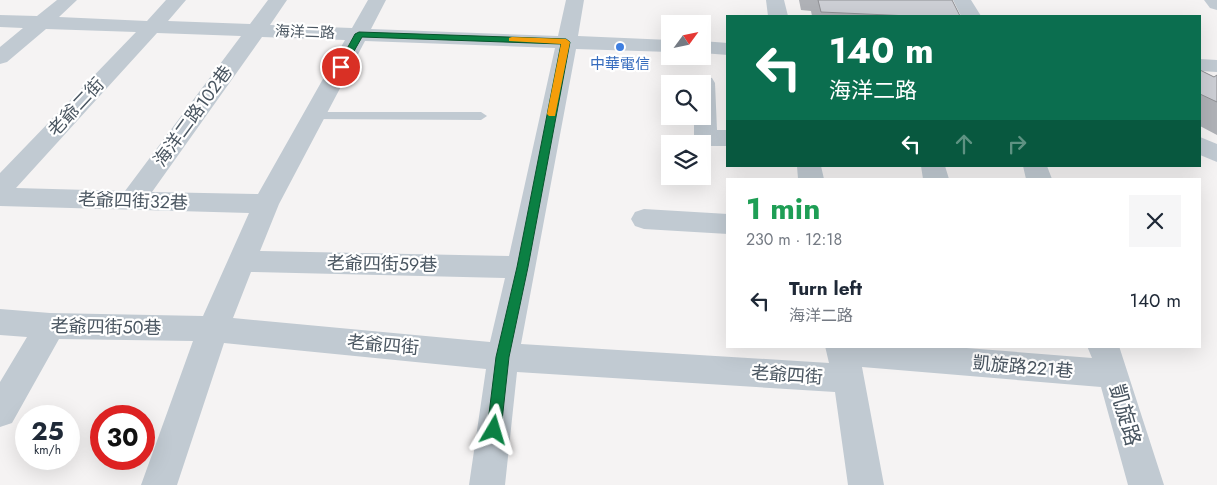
<!DOCTYPE html>
<html lang="en">
<head>
<meta charset="utf-8">
<style>
  :root { --surface:#fff; --page:#f6f6f7; --text:#1f2937; --muted:#747a83 }
  body { margin:0; font-family:Jost,"Noto Sans TC",sans-serif; background:var(--page); color:var(--text); height:100vh; display:flex; flex-direction:column; font-size:19px; white-space:nowrap }
  * { box-sizing:border-box; margin:0 }
  p { font-size:16px; color:var(--muted) }
  .icon { flex:none; width:28px; height:28px; fill:none; stroke:currentColor; stroke-width:2; stroke-linecap:round; stroke-linejoin:round }
  .map { position:relative; flex:1; overflow:hidden }
  .panel { position:absolute; left:726px; top:178px; width:475px; height:170px; display:flex; flex-direction:column; background:var(--surface); border-radius:0px; box-shadow:0 5px 20px #0002 }
  .panel>* { flex:none }
  .guide { position:absolute; left:726px; top:15px; width:475px; height:152px; border-radius:0px; box-shadow:0 5px 20px #0002; background:#0b6e4f; color:#fff; overflow:hidden }
  .needle { width:32px; rotate:57deg }
  .fabs { position:absolute; left:661px; top:15px; display:grid; gap:10px }
  .fabs a { display:grid; place-items:center; width:50px; height:50px; border-radius:0px; background:var(--surface); box-shadow:0 5px 20px #0002; font-size:25px }
  .speed { position:absolute; left:15px; top:405px; display:flex; gap:10px; font-size:25px; font-weight:700; text-align:center }
  .speed>* { display:grid; place-content:center; width:65px; height:65px; border-radius:50%; background:var(--surface); box-shadow:0 5px 20px #0002; line-height:1 }
  .speed small { font-size:12px; font-weight:400 }
  .speed .limit { border:8px solid #d22; background:#fff; color:#111 }
  .pin { position:absolute; display:grid; place-items:center; width:42px; height:42px; color:#fff; margin:-21px; border:2px solid #fff; border-radius:50%; box-shadow:0 1px 5px #0007 }
  .me { position:absolute; width:55px; margin:-28px; rotate:7deg; stroke-linejoin:round; filter:drop-shadow(0 0 4px #0008) }
  .turn { display:flex; align-items:center; gap:18px; height:105px; padding:0 20px; font-size:22px }
  .turn .icon { width:65px; height:65px; stroke-width:2.5 }
  .turn b { display:block; font-size:35px; line-height:42px }
  .lanes { display:flex; align-items:center; height:48px; padding:0 20px; background:#0003; justify-content:center; gap:25px; direction:ltr }
  .lanes .off { opacity:.35 }
  .round { display:grid; place-items:center; flex:none; width:52px; height:52px; border-radius:0px; background:var(--page) }
  .overview { display:flex; align-items:center; justify-content:space-between; height:85px; padding:0 20px }
  h1 { font-size:30px; font-weight:700; line-height:38px; color:#1e9e55 }
  ul { padding:0; list-style:none }
  li { display:flex; align-items:center; gap:15px; height:75px; padding:0 20px }
  li div { flex:1 }
  li b { display:block; font-size:19px }
  li em { font-style:normal }
  .map>svg:first-child { display:block }
</style>
</head>
<body>
<div class="map">
<svg width="1217" height="485" viewBox="0 0 1217 485">
  <rect width="100%" height="100%" fill="#f5f3f3"/>
  <g fill="none" stroke-linecap="round" stroke-linejoin="round">
    <path fill="#c1cad2" fill-rule="evenodd" d="M 314,112 L 481,112 L 487,116 L 481,120 L 310,119 L 308,116 L 310,113 Z"/>
    <path fill="#c1cad2" fill-rule="evenodd" d="M 57,0 L 77,0 L 59,17 L 147,21 L 166,0 L 186,0 L 168,21 L 250,24 L 268,0 L 287,0 L 270,25 L 352,28 L 368,0 L 386,0 L 371,29 L 558,36 L 566,0 L 584,0 L 578,36 L 670,40 L 670,52 L 576,49 L 521,344 L 829,363 L 825,346 L 941,346 L 1092,358 L 1087,346 L 1119,346 L 1164,485 L 1128,485 L 1101,387 L 862,367 L 884,485 L 848,485 L 835,392 L 517,372 L 505,485 L 469,485 L 486,369 L 224,343 L 177,485 L 141,485 L 193,341 L 59,339 L 12,423 L 0,427 L 0,382 L 27,337 L 0,335 L 0,309 L 50,313 L 203,316 L 249,213 L 0,206 L 0,173 L 136,32 L 46,29 L 7,62 L 0,64 L 0,47 L 23,28 L 0,27 L 0,15 L 37,16 ZM 157,33 L 241,36 L 125,191 L 16,188 ZM 262,37 L 345,40 L 258,194 L 152,192 ZM 365,41 L 555,48 L 509,256 L 260,251 L 279,204 ZM 251,272 L 505,278 L 490,342 L 233,318 Z
      M 766,0 L 784,0 L 788,16 L 768,16 Z
      M 953,0 L 971,0 L 981,16 L 961,16 Z
      M 1204,0 L 1217,0 L 1217,10 L 1210,8 Z
      M 702,41 L 728,43 L 728,55 L 702,53 Z
      M 1200,59 L 1217,60 L 1217,72 L 1200,71 Z
      M 704,76 L 712,78 L 715,83 L 717,130 L 728,130 L 728,146 L 706,146 L 698,143 L 694,138 L 694,116 L 702,116 L 702,84 L 693,83 L 696,78 Z
      M 1200,137 L 1217,144 L 1217,162 L 1200,155 Z
      M 797,166 L 821,166 L 824,179 L 798,179 Z
      M 921,166 L 945,166 L 949,179 L 923,179 Z
      M 1023,166 L 1047,166 L 1052,179 L 1026,179 Z
      M 644,209 L 728,214 L 728,234 L 644,229 L 635,226 L 631,219 L 635,212 Z"/>
  </g>
  <path fill="#b0b2b7" d="M 799,0 L 952,0 L 960,16 L 812,16 L 811,11 L 801,10 Z
    M 1200,70 L 1214,77 L 1217,75 L 1217,135 L 1200,126 Z"/>
  <path fill="#cdcfd5" stroke="#909195" d="M 818,0 L 952,0 L 960,16 L 910,16 L 821,12 Z
    M 1200,70 L 1214,77 L 1217,75 L 1217,102 L 1200,94 Z"/>
  <path fill="#0b8043" stroke="#07532c" d="M 359,32 L 566,39 L 570,42 L 528,267 L 509,357 L 501,430 L 499,435 L 494,437 L 489,435 L 487,430 L 496,357 L 517,267 L 561,44 L 362,37 L 344,69 L 338,69 L 337,67 L 355,34 Z"/>
  <path fill="#f59e0b" d="M 512,37 L 566,39 L 570,42 L 555,116 L 549,116 L 547,114 L 561,44 L 509,41 L 509,38 Z"/>
  <circle fill="#3f7fe0" stroke="#fff" stroke-width="2" cx="620" cy="47" r="5"/>
  <g text-anchor="middle" dominant-baseline="central" stroke-width="4.5" stroke-linejoin="round" paint-order="stroke">
    <g font-size="15" fill="#4a5661" stroke="#fff">
      <text transform="translate(305 32) rotate(2)">海洋二路</text>
    </g>
    <g font-size="15" fill="#366cbe" stroke="#fff">
      <text x="620" y="64">中華電信</text>
    </g>
    <g font-size="18" fill="#4a5661" stroke="#fff">
      <text transform="translate(76 107) rotate(-47)">老爺二街</text>
      <text transform="translate(193 116) rotate(-54)">海洋二路102巷</text>
      <text transform="translate(133 201) rotate(2)">老爺四街32巷</text>
      <text transform="translate(382 264) rotate(1)">老爺四街59巷</text>
      <text transform="translate(106 327) rotate(1)">老爺四街50巷</text>
      <text transform="translate(383 345) rotate(5)">老爺四街</text>
      <text transform="translate(1023 367) rotate(5)">凱旋路221巷</text>
      <text transform="translate(787 375) rotate(4)">老爺四街</text>
    </g>
    <g font-size="21" fill="#4a5661" stroke="#fff">
      <text transform="translate(1125 415) rotate(74)">凱旋路</text>
    </g>
  </g>
</svg>
<div class="fabs">
<a><svg class="needle" viewBox="-14 -14 28 28"><path d="M0-13l5 13h-10z" fill="#e53935"/><path d="M0 13l5-13h-10z" fill="#747a83"/></svg></a>
<a><svg class="icon" aria-label="search" viewBox="0 0 24 24"><circle cx="10" cy="10" r="6"/><path d="M15 15l6 6"/></svg></a>
<a><svg class="icon" aria-label="layers" viewBox="0 0 24 24"><path d="M12 4l9 5-9 5-9-5zM3 14l9 5 9-5"/></svg></a>
</div>
<div class="speed"><div>25<small>km/h</small></div><div class="limit">30</div></div>
<div class="pin" style="left:341px;top:67px;background:#d93025"><svg class="icon" aria-label="arrive" viewBox="0 0 24 24"><path d="M6 21V4h12l-3 4 3 4H6"/></svg></div>
<svg class="me" style="left:494px;top:430px" viewBox="-20 -20 40 40"><path d="M0-17L14 15 0 8-14 15z" fill="#0b8043" stroke="#fff" stroke-width="4"/></svg>
<div class="guide">
<div class="turn"><svg class="icon" aria-label="left" viewBox="0 0 24 24"><path d="M17 20v-9H6M10 6l-5 5 5 5"/></svg><div><b>140 m</b>海洋二路</div></div>
<div class="lanes"><svg class="icon" aria-label="left" viewBox="0 0 24 24"><path d="M17 20v-9H6M10 6l-5 5 5 5"/></svg><svg class="icon off" aria-label="ahead" viewBox="0 0 24 24"><path d="M12 20V5M6 11l6-6 6 6"/></svg><svg class="icon off" aria-label="right" viewBox="0 0 24 24"><path d="M7 20v-9h11M14 6l5 5-5 5"/></svg></div>
</div>
<section class="panel">
<div class="overview"><div><h1>1 min</h1><p>230 m · 12:18</p></div><a class="round"><svg class="icon" aria-label="close" viewBox="0 0 24 24"><path d="M6 6l12 12M18 6L6 18"/></svg></a></div>
<ul>
<li><svg class="icon" aria-label="left" viewBox="0 0 24 24"><path d="M17 20v-9H6M10 6l-5 5 5 5"/></svg><div><b>Turn left</b><p>海洋二路</p></div><em>140 m</em></li>
</ul>
</section>
</div>
</body>
</html>
